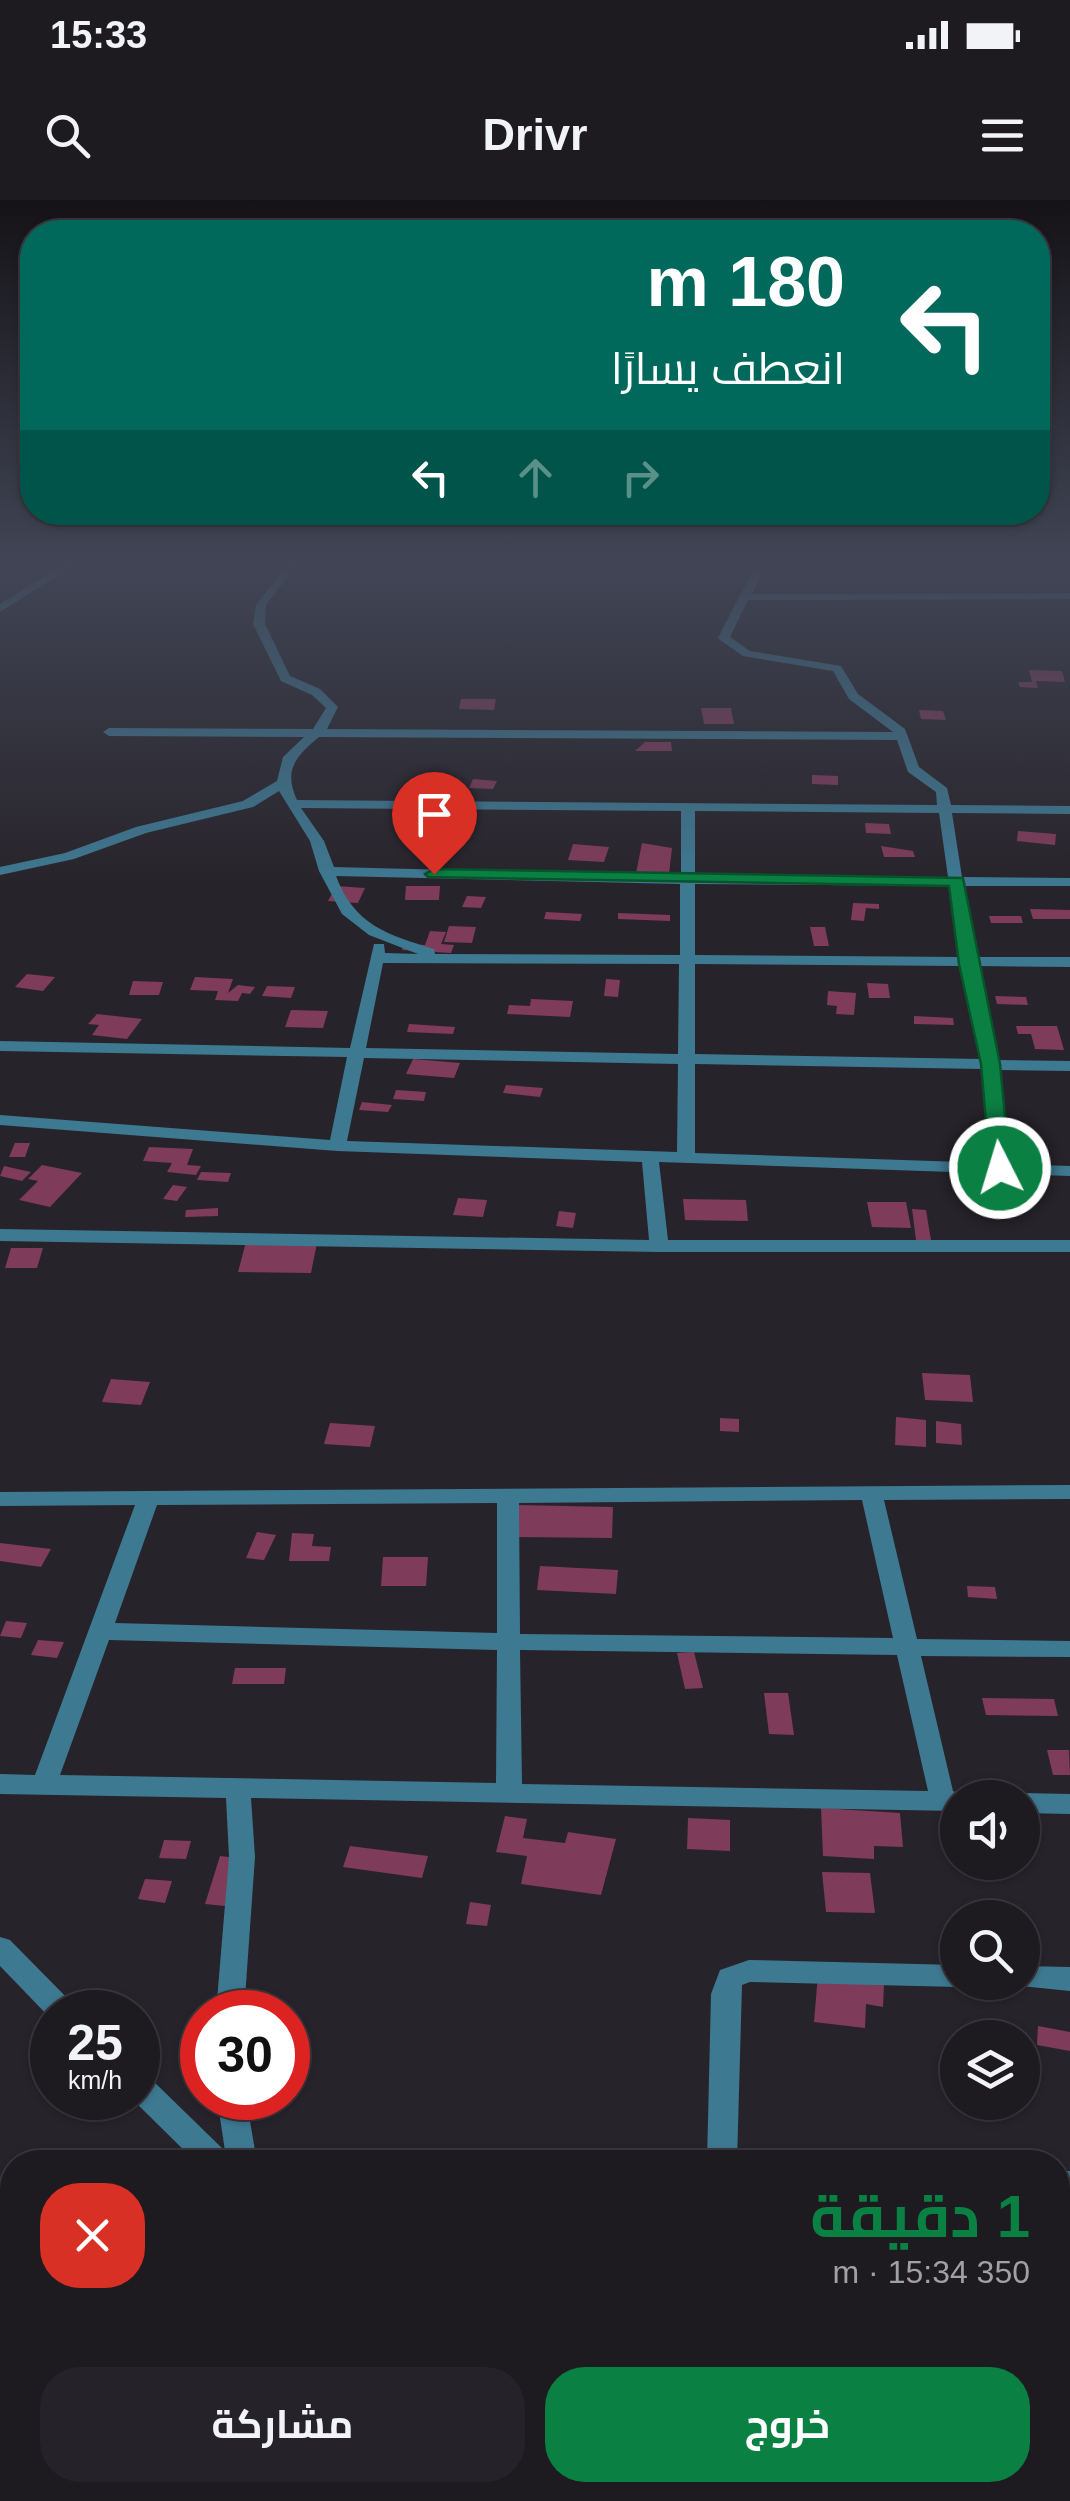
<!DOCTYPE html>
<html lang="ar">
<head>
<meta charset="utf-8">
<style>
  :root { --surface:#1d1a20; --page:#252329; --text:#f1f3f6; --muted:#a0a1a5; --line:#3b383e; --accent:#0b8043 }
  body { margin:0; font-family:Arial,Cairo,sans-serif; background:var(--page); color:var(--text); direction:rtl; height:100vh; display:flex; flex-direction:column; font-size:38px; white-space:nowrap }
  * { box-sizing:border-box; margin:0 }
  p { font-size:32px; color:var(--muted) }
  .icon { flex:none; width:55px; height:55px; fill:none; stroke:currentColor; stroke-width:2; stroke-linecap:round; stroke-linejoin:round }
  .map { position:relative; flex:1; overflow:hidden; direction:ltr }
  .drawer { position:absolute; left:0px; top:1950px; width:1070px; height:352px; display:flex; flex-direction:column; background:var(--surface); border-radius:40px 40px 0 0; box-shadow:0 2px 8px #0004,0 0 0 2px var(--line); direction:rtl }
  .drawer>* { flex:none }
  .hud { position:absolute; left:20px; top:20px; width:1030px; height:305px; border-radius:40px; box-shadow:0 2px 8px #0004,0 0 0 2px var(--line); direction:rtl; background:#00695c; color:#fff; overflow:hidden }
  .tools { position:absolute; left:940px; top:1580px; display:grid; gap:20px }
  .tools a { display:grid; place-items:center; width:100px; height:100px; border-radius:50%; background:var(--surface); box-shadow:0 2px 8px #0004,0 0 0 2px var(--line); font-size:50px }
  .speed { position:absolute; left:30px; top:1790px; display:flex; gap:20px; font-size:50px; font-weight:700; text-align:center }
  .speed>* { display:grid; place-content:center; width:130px; height:130px; border-radius:50%; background:var(--surface); box-shadow:0 2px 8px #0004,0 0 0 2px var(--line); line-height:1 }
  .speed small { font-size:25px; font-weight:400 }
  .speed .limit { border:15px solid #d22; background:#fff; color:#111 }
  .pin { position:absolute; display:grid; place-items:center; width:85px; height:85px; color:#fff; margin:-102px -42px; border-radius:50% 50% 50% 0; rotate:-45deg; box-shadow:0 0 10px #0007 }
  .pin .icon { rotate:45deg }
  .me { position:absolute; width:110px; margin:-55px; rotate:355deg; stroke-linejoin:round; filter:drop-shadow(0 0 8px #0008) }
  .turn { display:flex; align-items:center; gap:35px; height:210px; padding:0 40px; font-size:45px }
  .turn .icon { width:130px; height:130px; stroke-width:2.5 }
  .turn b { display:block; font-size:70px; line-height:85px }
  .lanes { display:flex; align-items:center; height:95px; padding:0 40px; background:#0003; justify-content:center; gap:50px; direction:ltr }
  .lanes .off { opacity:.35 }
  .round { display:grid; place-items:center; flex:none; width:105px; height:105px; border-radius:40px; background:var(--page) }
  .head { display:flex; align-items:center; justify-content:space-between; height:170px; padding:0 40px }
  h1 { font-size:60px; font-weight:700; line-height:75px; color:var(--accent) }
  .action { display:flex; gap:20px; margin-top:auto; padding:20px 40px }
  .action a { flex:1; height:115px; border-radius:40px; background:var(--accent); color:#fff; font-size:40px; font-weight:700; line-height:115px; text-align:center }
  .action a+a { background:var(--page); color:var(--text) }
  .status { display:flex; justify-content:space-between; align-items:center; height:70px; padding:0 50px; background:var(--surface); direction:ltr }
  .status svg { height:28px; fill:currentColor }
  header { display:flex; justify-content:space-between; align-items:center; height:130px; padding:0 40px; background:var(--surface); font-size:45px; font-weight:700 }
  .map>svg:first-child { display:block }
</style>
</head>
<body>
<div class="status"><b>15:33</b><svg viewBox="0 0 49 12"><path d="M0 12V9h3v3zM5 12V6h3v6zM10 12V3h3v9zM15 12V0h3v12zM26 1h20v11H26zM47 4h2v5h-2z"/></svg></div>
<header><svg class="icon" aria-label="menu" viewBox="0 0 24 24"><path d="M4 6h16M4 12h16M4 18h16"/></svg>Drivr<svg class="icon" aria-label="search" viewBox="0 0 24 24"><circle cx="10" cy="10" r="6"/><path d="M15 15l6 6"/></svg></header>
<div class="map">
<svg width="1070" height="2301" viewBox="0 0 1070 2301">
  <rect width="100%" height="100%" fill="#27232a"/>
  <path fill="#7f3b5a" d="M 1029,470 L 1062,471 L 1065,482 L 1036,481 L 1038,488 L 1020,487 L 1018,482 L 1032,482 Z
    M 461,499 L 496,499 L 494,510 L 459,509 Z
    M 701,508 L 731,508 L 734,524 L 704,524 Z
    M 919,510 L 943,511 L 946,520 L 921,519 Z
    M 645,542 L 671,542 L 672,551 L 635,551 Z
    M 812,575 L 838,576 L 838,585 L 812,584 Z
    M 473,579 L 497,581 L 493,589 L 469,588 Z
    M 865,623 L 889,624 L 891,634 L 866,633 Z
    M 1018,631 L 1056,634 L 1055,645 L 1017,641 Z
    M 642,643 L 672,648 L 669,674 L 636,673 Z
    M 573,644 L 609,647 L 604,662 L 568,660 Z
    M 881,646 L 913,651 L 915,657 L 884,657 Z
    M 336,686 L 365,688 L 358,703 L 328,701 Z
    M 406,686 L 440,686 L 439,700 L 405,700 Z
    M 467,696 L 486,697 L 481,708 L 462,707 Z
    M 853,703 L 879,704 L 879,709 L 866,708 L 864,721 L 851,720 Z
    M 1030,709 L 1070,710 L 1070,719 L 1033,719 Z
    M 546,712 L 582,714 L 580,721 L 544,719 Z
    M 618,713 L 670,715 L 670,721 L 618,719 Z
    M 989,716 L 1021,716 L 1023,723 L 991,723 Z
    M 449,726 L 476,727 L 472,743 L 444,742 Z
    M 810,727 L 825,727 L 829,746 L 814,746 Z
    M 430,731 L 446,732 L 441,744 L 454,745 L 451,753 L 402,750 L 404,744 L 425,745 Z
    M 27,774 L 55,777 L 43,791 L 15,787 Z
    M 195,777 L 233,779 L 228,793 L 238,785 L 255,787 L 250,794 L 242,793 L 238,801 L 215,800 L 218,791 L 190,790 Z
    M 606,779 L 620,780 L 618,797 L 604,796 Z
    M 133,781 L 163,782 L 159,795 L 129,795 Z
    M 867,783 L 888,784 L 890,798 L 869,798 Z
    M 267,786 L 295,787 L 291,798 L 262,796 Z
    M 828,791 L 856,793 L 854,815 L 836,814 L 837,806 L 827,805 Z
    M 995,796 L 1026,797 L 1028,805 L 997,804 Z
    M 531,799 L 573,801 L 570,817 L 507,814 L 509,805 L 530,806 Z
    M 291,810 L 328,811 L 323,828 L 285,827 Z
    M 97,814 L 142,819 L 127,839 L 92,835 L 99,825 L 88,824 Z
    M 914,816 L 953,818 L 954,825 L 914,824 Z
    M 409,824 L 455,827 L 453,834 L 407,832 Z
    M 1016,826 L 1057,826 L 1064,850 L 1035,849 L 1031,834 L 1018,834 Z
    M 413,859 L 460,863 L 454,878 L 406,874 Z
    M 506,885 L 543,888 L 540,897 L 503,893 Z
    M 396,890 L 426,892 L 424,901 L 393,899 Z
    M 362,902 L 392,905 L 388,912 L 359,910 Z
    M 15,943 L 30,943 L 25,957 L 9,957 Z
    M 149,947 L 193,949 L 187,965 L 201,966 L 196,975 L 167,972 L 172,963 L 143,961 Z
    M 42,965 L 82,973 L 50,1007 L 19,1000 L 38,981 L 28,979 Z
    M 4,966 L 31,972 L 22,981 L 0,976 Z
    M 201,972 L 231,973 L 228,982 L 197,980 Z
    M 173,985 L 187,987 L 177,1001 L 163,999 Z
    M 458,998 L 487,1000 L 483,1017 L 453,1015 Z
    M 683,999 L 746,1000 L 748,1021 L 685,1020 Z
    M 867,1002 L 906,1002 L 911,1028 L 872,1027 Z
    M 218,1008 L 218,1016 L 185,1017 L 186,1010 Z
    M 912,1009 L 926,1010 L 931,1040 L 916,1040 Z
    M 559,1011 L 576,1013 L 573,1028 L 556,1026 Z
    M 246,1042 L 317,1043 L 311,1073 L 238,1072 Z
    M 11,1048 L 43,1048 L 37,1068 L 5,1068 Z
    M 922,1173 L 970,1175 L 973,1202 L 925,1200 Z
    M 111,1179 L 150,1182 L 141,1205 L 102,1202 Z
    M 896,1217 L 926,1220 L 926,1247 L 895,1245 Z
    M 720,1218 L 739,1219 L 739,1232 L 720,1231 Z
    M 936,1221 L 961,1224 L 962,1245 L 936,1243 Z
    M 330,1223 L 375,1226 L 370,1247 L 324,1244 Z
    M 518,1305 L 613,1307 L 612,1338 L 516,1337 Z
    M 257,1332 L 276,1335 L 264,1360 L 246,1358 Z
    M 292,1333 L 314,1334 L 312,1346 L 331,1347 L 329,1361 L 289,1361 Z
    M 0,1343 L 51,1349 L 41,1367 L 0,1361 Z
    M 383,1357 L 428,1357 L 426,1386 L 381,1386 Z
    M 540,1366 L 618,1370 L 616,1394 L 537,1390 Z
    M 967,1386 L 995,1387 L 997,1399 L 968,1397 Z
    M 6,1421 L 27,1423 L 21,1438 L 0,1436 Z
    M 38,1440 L 64,1442 L 57,1458 L 31,1455 Z
    M 694,1452 L 703,1488 L 685,1489 L 677,1453 Z
    M 235,1468 L 286,1468 L 284,1484 L 232,1484 Z
    M 764,1493 L 788,1493 L 794,1535 L 769,1534 Z
    M 982,1498 L 1054,1499 L 1058,1516 L 986,1515 Z
    M 1047,1550 L 1069,1550 L 1070,1575 L 1053,1575 Z
    M 821,1608 L 900,1613 L 903,1647 L 874,1646 L 874,1659 L 823,1656 Z
    M 505,1616 L 527,1619 L 523,1638 L 565,1643 L 568,1632 L 616,1639 L 601,1695 L 521,1684 L 527,1656 L 496,1652 Z
    M 688,1618 L 730,1620 L 730,1651 L 687,1649 Z
    M 164,1640 L 191,1641 L 186,1659 L 159,1658 Z
    M 350,1646 L 428,1656 L 422,1678 L 343,1667 Z
    M 220,1656 L 248,1659 L 234,1707 L 205,1704 Z
    M 822,1672 L 870,1673 L 875,1713 L 826,1712 Z
    M 145,1679 L 172,1681 L 165,1703 L 138,1699 Z
    M 470,1702 L 491,1705 L 487,1726 L 466,1724 Z
    M 818,1774 L 884,1783 L 883,1807 L 866,1804 L 865,1828 L 814,1822 Z
    M 1038,1826 L 1070,1832 L 1070,1851 L 1037,1845 Z
    M 394,2290 L 523,2290 L 520,2301 L 391,2301 Z"/>
  <g fill="none" stroke-linecap="round" stroke-linejoin="round">
    <path fill="#3e7992" fill-rule="evenodd" d="M 61,366 L 73,366 L 0,412 L 0,404 Z
      M 286,366 L 296,366 L 266,405 L 265,424 L 290,476 L 320,489 L 338,507 L 327,529 L 893,532 L 849,499 L 833,471 L 743,456 L 720,440 L 718,438 L 755,366 L 765,366 L 752,394 L 1070,393 L 1070,399 L 748,400 L 730,437 L 750,451 L 841,466 L 858,494 L 905,529 L 919,567 L 947,588 L 951,605 L 1070,606 L 1070,614 L 952,613 L 962,677 L 1070,678 L 1070,686 L 963,686 L 975,757 L 1070,757 L 1070,767 L 976,766 L 998,860 L 1070,861 L 1070,871 L 1000,870 L 1008,964 L 1070,966 L 1070,976 L 659,962 L 668,1040 L 1070,1040 L 1070,1052 L 659,1052 L 0,1041 L 0,1029 L 649,1040 L 642,962 L 337,951 L 0,925 L 0,915 L 330,940 L 347,857 L 0,851 L 0,841 L 350,848 L 374,744 L 384,744 L 385,753 L 418,754 L 369,735 L 342,714 L 319,671 L 310,641 L 279,591 L 253,607 L 146,633 L 74,659 L 0,675 L 0,667 L 65,653 L 136,627 L 243,601 L 277,581 L 283,557 L 304,537 L 109,536 L 103,532 L 109,528 L 313,529 L 326,508 L 312,495 L 281,481 L 253,424 L 256,405 ZM 319,537 L 897,540 L 908,572 L 936,592 L 937,605 L 297,600 C 283,570 296,556 319,537 ZM 301,608 L 681,611 L 681,676 L 334,667 L 324,641 ZM 695,611 L 939,613 L 948,677 L 695,676 ZM 336,676 L 680,684 L 680,755 L 435,754 L 434,749 C 388,735 354,725 336,676 ZM 695,684 L 949,686 L 959,757 L 695,755 ZM 383,763 L 679,764 L 678,854 L 366,848 ZM 695,764 L 961,766 L 982,859 L 695,854 ZM 364,858 L 678,864 L 677,952 L 347,941 ZM 695,864 L 983,869 L 991,963 L 695,953 Z
      M 1070,1285 L 1070,1299 L 884,1300 L 917,1439 L 1070,1441 L 1070,1457 L 921,1456 L 953,1591 L 969,1598 L 958,1598 L 958,1611 L 251,1598 L 255,1657 L 244,1812 L 216,1812 L 229,1657 L 226,1598 L 0,1594 L 0,1574 L 35,1575 L 135,1305 L 0,1306 L 0,1292 ZM 862,1300 L 893,1438 L 520,1434 L 519,1303 ZM 497,1303 L 497,1433 L 115,1423 L 157,1305 ZM 109,1440 L 497,1450 L 496,1583 L 60,1575 ZM 520,1450 L 897,1455 L 928,1591 L 522,1584 Z
      M 1022,1593 L 1070,1594 L 1070,1614 L 1022,1613 L 1022,1598 L 1012,1598 Z
      M 0,1737 L 10,1740 L 73,1804 L 77,1812 L 52,1812 L 52,1820 L 0,1766 Z
      M 749,1760 L 958,1765 L 958,1782 L 969,1782 L 958,1787 L 750,1782 L 742,1785 L 737,1962 L 707,1962 L 711,1794 L 720,1770 Z
      M 1022,1766 L 1070,1767 L 1070,1791 L 1012,1785 L 1011,1782 L 1022,1782 Z
      M 138,1872 L 148,1876 L 225,1951 L 217,1898 L 246,1898 L 257,1962 L 196,1962 L 131,1898 L 138,1898 Z
      M 1058,1971 L 1070,1971 L 1070,1999 L 1058,1999 Z
      M 1058,2248 L 1070,2251 L 1070,2285 L 1058,2282 Z"/>
  </g>
  <linearGradient id="sky" x2="0" y2="1"><stop stop-color="#151317"/><stop offset="0.53" stop-color="#414555"/><stop offset="1" stop-color="#414555" stop-opacity="0"/></linearGradient>
  <rect width="1070" height="688" fill="url(#sky)"/>
  <path fill="#0b8043" stroke="#07532c" stroke-width="2.5" d="M 434,669 L 963,678 L 1000,864 L 1010,968 L 1000,975 L 990,968 L 981,864 L 959,764 L 949,686 L 428,677 L 425,674 Z"/>
</svg>
<div class="tools">
<a><svg class="icon" aria-label="sound" viewBox="0 0 24 24"><path d="M4 9h4l5-4v14l-5-4H4zM17 9q2 3 0 6"/></svg></a>
<a><svg class="icon" aria-label="search" viewBox="0 0 24 24"><circle cx="10" cy="10" r="6"/><path d="M15 15l6 6"/></svg></a>
<a><svg class="icon" aria-label="layers" viewBox="0 0 24 24"><path d="M12 4l9 5-9 5-9-5zM3 14l9 5 9-5"/></svg></a>
</div>
<div class="speed"><div>25<small>km/h</small></div><div class="limit">30</div></div>
<div class="pin" style="left:434px;top:674px;background:#d93025"><svg class="icon" aria-label="arrive" viewBox="0 0 24 24"><path d="M6 21V4h12l-3 4 3 4H6"/></svg></div>
<svg class="me" style="left:1000px;top:968px" viewBox="-20 -20 40 40"><circle r="17" fill="#0b8043" stroke="#fff" stroke-width="3"/><path d="M0-11L8 9 0 5-8 9z" fill="#fff"/></svg>
<div class="hud">
<div class="turn"><svg class="icon" aria-label="left" viewBox="0 0 24 24"><path d="M17 20v-9H6M10 6l-5 5 5 5"/></svg><div><b>180 m</b>انعطف يسارًا</div></div>
<div class="lanes"><svg class="icon" aria-label="left" viewBox="0 0 24 24"><path d="M17 20v-9H6M10 6l-5 5 5 5"/></svg><svg class="icon off" aria-label="ahead" viewBox="0 0 24 24"><path d="M12 20V5M6 11l6-6 6 6"/></svg><svg class="icon off" aria-label="right" viewBox="0 0 24 24"><path d="M7 20v-9h11M14 6l5 5-5 5"/></svg></div>
</div>
<section class="drawer">
<div class="head"><div><h1>1 دقيقة</h1><p>350 m · 15:34</p></div><a class="round" style="background:#d93025;color:#fff"><svg class="icon" aria-label="close" viewBox="0 0 24 24"><path d="M6 6l12 12M18 6L6 18"/></svg></a></div>
<div class="action"><a>خروج</a><a>مشاركة</a></div>
</section>
</div>
</body>
</html>
